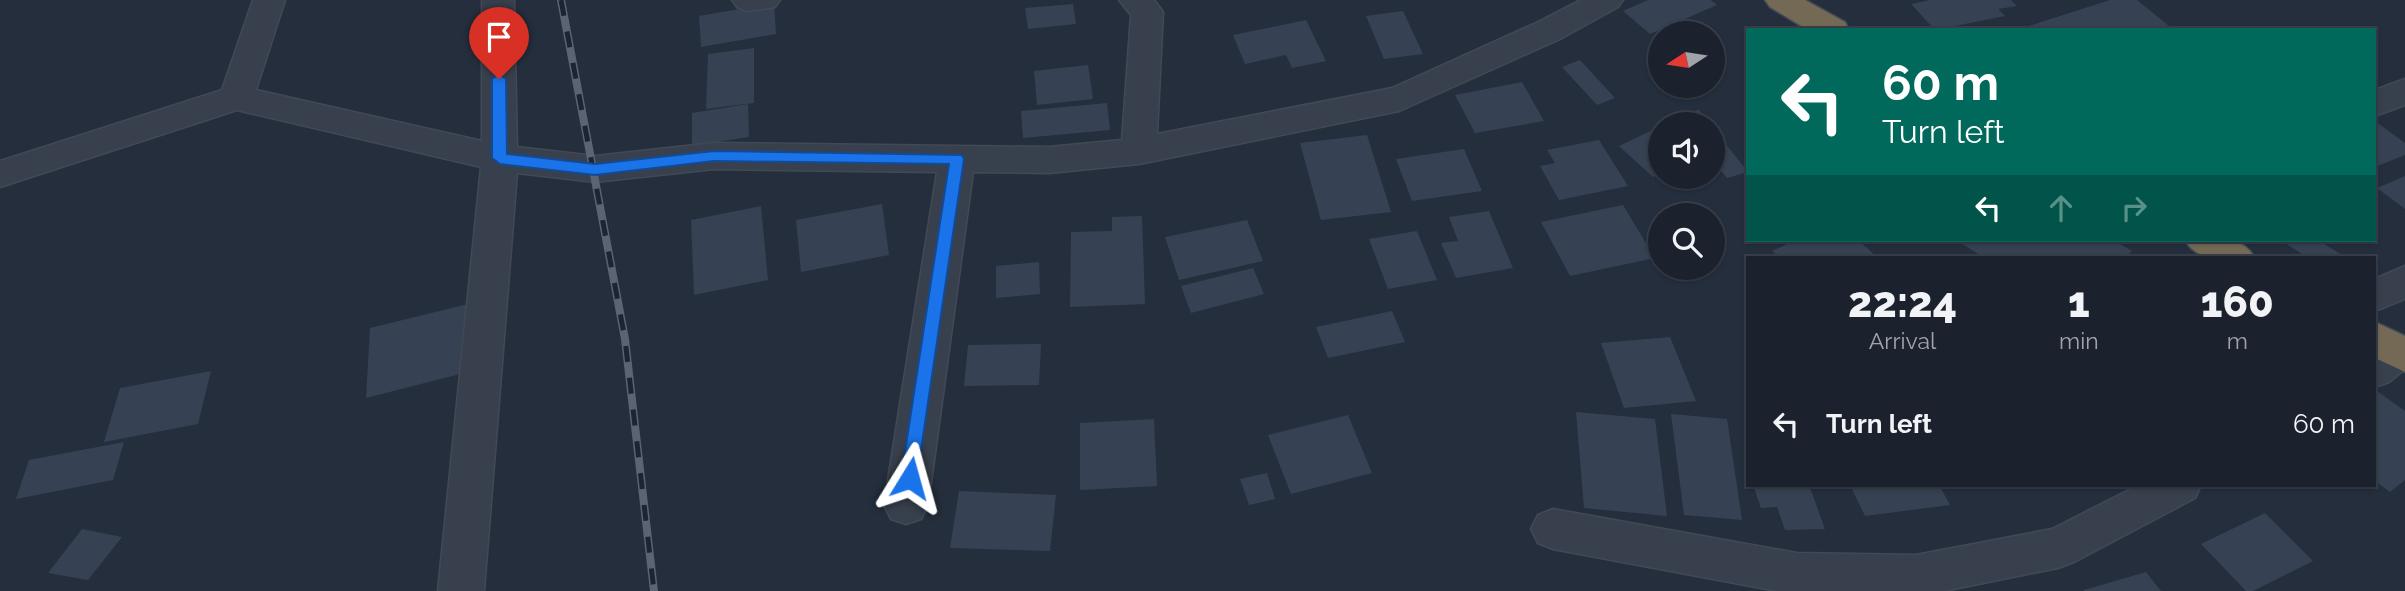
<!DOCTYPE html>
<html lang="en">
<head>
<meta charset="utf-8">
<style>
  :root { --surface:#1b222e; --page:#242a36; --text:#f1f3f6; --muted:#a0a4aa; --line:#393f4a }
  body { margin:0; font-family:Raleway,sans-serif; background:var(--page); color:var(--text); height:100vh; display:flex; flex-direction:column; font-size:26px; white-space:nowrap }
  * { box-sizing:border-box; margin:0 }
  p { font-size:23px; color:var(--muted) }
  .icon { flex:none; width:38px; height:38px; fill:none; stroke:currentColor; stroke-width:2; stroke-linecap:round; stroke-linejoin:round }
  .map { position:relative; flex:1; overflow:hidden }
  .panel { position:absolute; left:1746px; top:256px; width:630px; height:231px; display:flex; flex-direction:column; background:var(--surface); border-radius:0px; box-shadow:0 2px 5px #0004,0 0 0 2px var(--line) }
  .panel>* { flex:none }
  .banner { position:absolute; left:1746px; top:28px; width:630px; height:214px; border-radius:0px; box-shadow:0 2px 5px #0004,0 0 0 2px var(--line); background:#00695c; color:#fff; overflow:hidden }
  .needle { width:46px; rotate:258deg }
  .tools { position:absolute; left:1648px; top:21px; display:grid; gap:14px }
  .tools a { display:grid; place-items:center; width:77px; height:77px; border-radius:50%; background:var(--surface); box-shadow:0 2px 5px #0004,0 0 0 2px var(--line); font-size:35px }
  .pin { position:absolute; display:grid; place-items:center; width:60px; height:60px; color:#fff; margin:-72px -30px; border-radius:50% 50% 50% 0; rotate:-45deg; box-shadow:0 0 7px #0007 }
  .pin .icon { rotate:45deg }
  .me { position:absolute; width:77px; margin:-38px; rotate:8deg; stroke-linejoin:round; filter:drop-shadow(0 0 5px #0008) }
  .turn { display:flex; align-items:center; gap:24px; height:147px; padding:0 21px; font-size:32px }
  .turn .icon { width:91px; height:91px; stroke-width:2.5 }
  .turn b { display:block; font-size:49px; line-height:60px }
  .lanes { display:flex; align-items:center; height:66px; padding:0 21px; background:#0003; justify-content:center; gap:35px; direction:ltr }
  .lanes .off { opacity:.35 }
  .eta { display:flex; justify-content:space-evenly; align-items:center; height:119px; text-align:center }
  .eta b { font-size:42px; font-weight:800; line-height:49px }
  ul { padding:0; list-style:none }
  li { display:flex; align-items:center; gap:21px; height:98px; padding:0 21px }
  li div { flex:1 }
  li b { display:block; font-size:26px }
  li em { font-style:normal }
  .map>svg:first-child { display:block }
</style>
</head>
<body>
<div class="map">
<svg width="2405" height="591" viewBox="0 0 2405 591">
  <rect width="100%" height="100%" fill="#242e3d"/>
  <path fill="#364253" d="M 1648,0 L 1711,0 L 1717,5 L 1650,34 L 1623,11 Z
    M 1930,0 L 2011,0 L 2017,6 L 1998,9 L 2005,16 L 1935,30 L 1911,4 Z
    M 2110,0 L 2137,0 L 2174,30 L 2016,30 Z
    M 774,3 L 776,34 L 701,47 L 699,16 Z
    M 1073,4 L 1076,24 L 1028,29 L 1025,8 Z
    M 1403,11 L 1423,54 L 1384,59 L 1366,16 Z
    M 1306,20 L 1326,61 L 1292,68 L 1286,55 L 1245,64 L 1233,35 Z
    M 754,48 L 754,103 L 706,109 L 708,54 Z
    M 1580,60 L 1615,98 L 1597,105 L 1562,67 Z
    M 1088,65 L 1093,99 L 1037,105 L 1034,71 Z
    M 1522,82 L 1544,121 L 1475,133 L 1455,95 Z
    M 1107,103 L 1110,130 L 1023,138 L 1021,111 Z
    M 748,104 L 749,137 L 692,146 L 692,113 Z
    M 1699,110 L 1710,124 L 1685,124 L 1678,115 Z
    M 2379,124 L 2405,143 L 2405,155 L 2375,167 L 2375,125 Z
    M 1661,126 L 1661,174 L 1653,177 L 1619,146 Z
    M 1713,128 L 1748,172 L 1727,178 L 1713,161 Z
    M 1367,135 L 1391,212 L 1321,220 L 1300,143 Z
    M 1599,140 L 1628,186 L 1559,200 L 1540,166 L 1555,163 L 1547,150 Z
    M 1464,149 L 1482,191 L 1412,201 L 1396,159 Z
    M 2405,176 L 2405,209 L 2377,188 Z
    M 882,204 L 889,255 L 801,272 L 796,220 Z
    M 1623,205 L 1655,258 L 1570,276 L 1541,222 Z
    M 761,206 L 768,280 L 694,295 L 691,220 Z
    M 1489,211 L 1513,268 L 1456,278 L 1441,243 L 1458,241 L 1449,217 Z
    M 1142,216 L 1145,304 L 1070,307 L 1071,232 L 1112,231 L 1112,217 Z
    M 1247,220 L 1263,261 L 1179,280 L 1165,237 Z
    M 1417,231 L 1437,280 L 1388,289 L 1369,239 Z
    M 1796,240 L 1858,240 L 1877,257 L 1779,257 L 1772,251 Z
    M 1956,240 L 2113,240 L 2132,251 L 2126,257 L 1983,257 Z
    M 2280,240 L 2318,240 L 2345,257 L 2307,257 Z
    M 1039,262 L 1040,294 L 996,298 L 996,266 Z
    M 1253,268 L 1264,294 L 1191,313 L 1181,286 Z
    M 468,304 L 468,372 L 366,398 L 370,328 Z
    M 1392,311 L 1405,342 L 1328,358 L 1316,327 Z
    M 1670,337 L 1696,401 L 1624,408 L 1601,343 Z
    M 1041,344 L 1039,385 L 964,386 L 968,345 Z
    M 211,371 L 198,424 L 104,442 L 120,388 Z
    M 2377,391 L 2405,411 L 2405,480 L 2390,492 L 2375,481 L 2375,393 Z
    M 1576,412 L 1655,419 L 1667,516 L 1584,508 Z
    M 1671,414 L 1727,419 L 1742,520 L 1684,515 Z
    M 1348,415 L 1372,473 L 1291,494 L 1268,435 Z
    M 1154,419 L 1157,486 L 1080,490 L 1080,423 Z
    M 124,442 L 113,480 L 16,499 L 29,460 Z
    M 1267,473 L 1275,499 L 1249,505 L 1240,479 Z
    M 1753,485 L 1809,485 L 1825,529 L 1785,530 L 1777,507 L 1761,508 Z
    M 1850,485 L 1939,485 L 1950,505 L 1865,516 Z
    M 959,491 L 1056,495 L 1050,551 L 950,548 Z
    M 2265,513 L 2313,561 L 2253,591 L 2246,591 L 2201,544 Z
    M 82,529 L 122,537 L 88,580 L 48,573 Z
    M 2146,572 L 2161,591 L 2084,591 L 2084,590 Z"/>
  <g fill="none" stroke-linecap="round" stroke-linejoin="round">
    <g stroke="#414956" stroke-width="3">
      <path id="minor" d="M 253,0 L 285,0 L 256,90 L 482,141 L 482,0 L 514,0 L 517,147 L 595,156 L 714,143 L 1049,147 L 1122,140 L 1131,15 L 1119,0 L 1154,0 L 1163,12 L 1157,134 L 1392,88 L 1536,23 L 1581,0 L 1623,0 L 1618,7 L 1560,39 L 1399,111 L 1139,164 L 1049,173 L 973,172 L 928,505 L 921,519 L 906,524 L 891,519 L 884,505 L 937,172 L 714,169 L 595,182 L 517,173 L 484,591 L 438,591 L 481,167 L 237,110 L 0,187 L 0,161 L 222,90 Z
        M 732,0 L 780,0 L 775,7 L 748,11 L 737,7 Z
        M 2405,79 L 2405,105 L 2375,116 L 2375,90 Z
        M 2405,266 L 2405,299 L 2375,311 L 2375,279 Z
        M 2397,336 L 2405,338 L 2405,369 L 2389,382 L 2375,387 L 2375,347 L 2383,340 Z
        M 2139,485 L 2201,485 L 2195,498 L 2074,562 L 2058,568 L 1944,591 L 1777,591 L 1553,549 L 1538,543 L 1531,529 L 1538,515 L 1553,509 L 1797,553 L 1916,555 L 2052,529 Z"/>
    </g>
    <g stroke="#434b58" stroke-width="3">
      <path id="highway" d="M 1765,0 L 1805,0 L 1845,22 L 1849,30 L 1808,30 L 1770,7 Z
        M 2185,240 C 2209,239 2241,233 2254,257 C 2230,258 2198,264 2185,240 Z
        M 2375,322 L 2405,336 L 2405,372 L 2375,358 Z"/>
    </g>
    <use href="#minor" fill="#38404d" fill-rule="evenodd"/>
    <use href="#highway" fill="#736955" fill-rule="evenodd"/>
    <g stroke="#5a6474" stroke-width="8">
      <path id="rail" d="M 561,0 L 625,339 L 654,591"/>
    </g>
    <use href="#rail" stroke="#1d2532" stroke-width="5" stroke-dasharray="16" stroke-linecap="butt"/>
  </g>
  <path fill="#1a73e8" stroke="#114b97" stroke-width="2" d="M 499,74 L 506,79 L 507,154 L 595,164 L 714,151 L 962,155 L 964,159 L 916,484 L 910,486 L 904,484 L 901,478 L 949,164 L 714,161 L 595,175 L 500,164 L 492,158 L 492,79 Z"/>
</svg>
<div class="tools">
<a><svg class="needle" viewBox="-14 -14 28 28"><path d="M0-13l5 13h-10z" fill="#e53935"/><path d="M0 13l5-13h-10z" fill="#a0a4aa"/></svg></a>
<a><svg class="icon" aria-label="sound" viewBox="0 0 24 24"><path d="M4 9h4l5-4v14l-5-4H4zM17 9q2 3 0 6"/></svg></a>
<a><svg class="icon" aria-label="search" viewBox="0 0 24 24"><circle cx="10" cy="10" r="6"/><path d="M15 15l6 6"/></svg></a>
</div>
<div class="pin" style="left:499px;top:79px;background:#d93025"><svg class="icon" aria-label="arrive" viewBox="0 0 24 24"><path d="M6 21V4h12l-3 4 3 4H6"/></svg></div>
<svg class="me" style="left:910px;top:478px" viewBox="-20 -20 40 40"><path d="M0-17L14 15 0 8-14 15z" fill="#1a73e8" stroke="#fff" stroke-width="4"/></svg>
<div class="banner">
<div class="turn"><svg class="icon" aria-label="left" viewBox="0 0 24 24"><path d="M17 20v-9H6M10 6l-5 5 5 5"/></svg><div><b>60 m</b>Turn left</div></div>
<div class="lanes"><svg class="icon" aria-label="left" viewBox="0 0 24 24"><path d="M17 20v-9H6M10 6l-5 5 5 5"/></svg><svg class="icon off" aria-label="ahead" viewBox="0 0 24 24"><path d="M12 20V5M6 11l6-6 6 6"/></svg><svg class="icon off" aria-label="right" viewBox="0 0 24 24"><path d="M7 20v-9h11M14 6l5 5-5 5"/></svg></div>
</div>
<section class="panel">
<div class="eta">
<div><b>22:24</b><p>Arrival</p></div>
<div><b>1</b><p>min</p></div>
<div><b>160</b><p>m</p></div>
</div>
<ul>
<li><svg class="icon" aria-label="left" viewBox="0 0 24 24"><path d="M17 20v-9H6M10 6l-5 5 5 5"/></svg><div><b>Turn left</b></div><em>60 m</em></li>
</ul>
</section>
</div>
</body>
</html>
